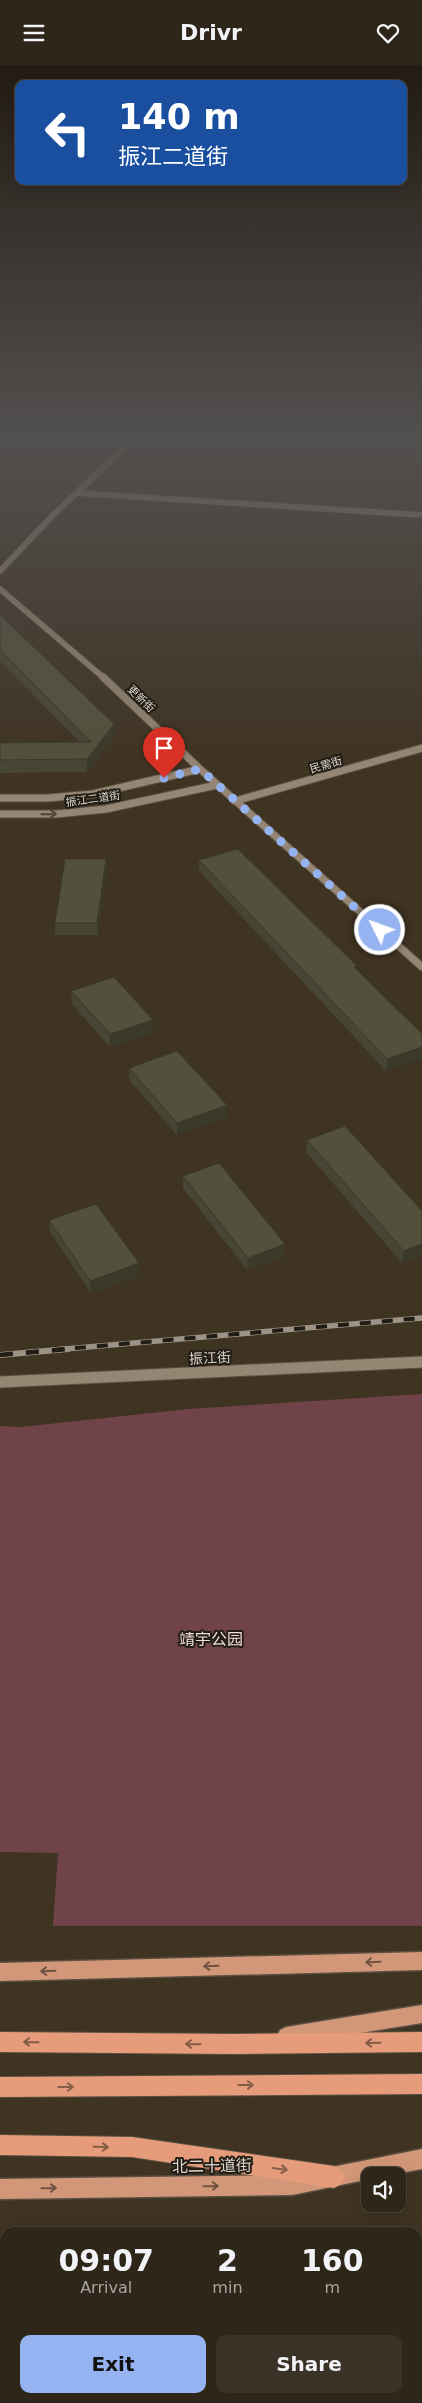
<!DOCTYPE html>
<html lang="en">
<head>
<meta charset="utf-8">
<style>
  :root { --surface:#2f261a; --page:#3b3227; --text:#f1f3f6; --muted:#a7a5a2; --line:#4a4339; --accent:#95b2f1 }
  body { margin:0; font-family:"DejaVu Sans","Noto Sans SC",sans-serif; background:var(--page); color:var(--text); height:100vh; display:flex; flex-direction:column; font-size:19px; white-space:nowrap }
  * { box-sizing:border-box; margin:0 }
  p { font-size:16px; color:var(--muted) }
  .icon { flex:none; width:28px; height:28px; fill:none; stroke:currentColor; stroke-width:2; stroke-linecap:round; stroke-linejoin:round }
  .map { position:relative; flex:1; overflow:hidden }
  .details { position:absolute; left:0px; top:2162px; width:422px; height:176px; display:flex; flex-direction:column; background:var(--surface); border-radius:15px 15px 0 0; box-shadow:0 5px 20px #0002,0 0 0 1px var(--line) }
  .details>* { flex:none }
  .hud { position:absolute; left:15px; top:15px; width:392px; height:105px; border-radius:10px; box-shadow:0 5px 20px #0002,0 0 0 1px var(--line); background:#1a4fa0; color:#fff; overflow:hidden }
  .buttons { position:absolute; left:361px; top:2102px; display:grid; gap:10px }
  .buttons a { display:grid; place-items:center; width:45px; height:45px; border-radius:10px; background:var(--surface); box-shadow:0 5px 20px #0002,0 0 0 1px var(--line); font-size:25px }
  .pin { position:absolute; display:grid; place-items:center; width:42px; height:42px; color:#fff; margin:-51px -21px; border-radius:50% 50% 50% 0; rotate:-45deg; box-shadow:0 0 5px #0007 }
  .pin .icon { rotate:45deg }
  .me { position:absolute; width:55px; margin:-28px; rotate:312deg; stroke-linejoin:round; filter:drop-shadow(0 0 4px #0008) }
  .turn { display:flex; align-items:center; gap:18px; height:105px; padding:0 20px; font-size:22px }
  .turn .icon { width:65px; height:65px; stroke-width:2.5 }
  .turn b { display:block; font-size:35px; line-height:42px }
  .eta { display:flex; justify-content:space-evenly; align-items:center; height:85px; text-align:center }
  .eta b { font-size:30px; font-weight:600; line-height:35px }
  .action { display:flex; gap:10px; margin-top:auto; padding:10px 20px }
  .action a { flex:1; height:58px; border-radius:10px; background:var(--accent); color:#111; font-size:20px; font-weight:600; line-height:58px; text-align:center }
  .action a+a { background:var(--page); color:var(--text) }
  header { display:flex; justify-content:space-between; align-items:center; height:65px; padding:0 20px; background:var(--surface); font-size:22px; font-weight:600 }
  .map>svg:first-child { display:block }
</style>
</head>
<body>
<header><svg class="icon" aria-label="menu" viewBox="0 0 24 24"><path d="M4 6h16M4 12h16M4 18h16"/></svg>Drivr<svg class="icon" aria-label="heart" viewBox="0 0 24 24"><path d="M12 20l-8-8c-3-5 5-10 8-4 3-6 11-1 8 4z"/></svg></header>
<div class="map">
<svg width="422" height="2338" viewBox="0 0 422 2338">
  <rect width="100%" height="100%" fill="#3f3322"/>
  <path fill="#704348" d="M 422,1329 L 422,1861 L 53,1861 L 58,1788 L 0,1787 L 0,1361 L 21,1362 L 188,1344 Z"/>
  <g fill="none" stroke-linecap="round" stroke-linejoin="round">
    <g stroke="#5a4f40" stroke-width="7">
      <path id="tertiary-far2" d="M 76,428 L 422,450
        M 0,506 L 52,451 L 134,374
        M 0,524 L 104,613"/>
    </g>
    <g stroke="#5a4f40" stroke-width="9">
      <path id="tertiary-far1" d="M 103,612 L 200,704 L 422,902
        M 0,733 L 48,733 L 93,729 L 200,704
        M 235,736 L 422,683
        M 0,749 L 57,749 L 106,744 L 217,720"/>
    </g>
    <g stroke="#5a4f40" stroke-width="13">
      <path id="tertiary" d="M 0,1317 L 422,1297"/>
    </g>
    <g stroke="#5a4f40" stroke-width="3">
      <path id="primary" d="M 422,1887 L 422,1905 L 0,1916 L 0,1898 Z
        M 422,1940 L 422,1958 L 286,1980 L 280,1977 L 277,1971 L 280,1965 L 286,1962 Z
        M 422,2084 L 422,2104 L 384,2111 L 370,2111 L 370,2114 L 292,2130 L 0,2134 L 0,2114 L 292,2110 Z"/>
    </g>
    <g stroke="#5a4f40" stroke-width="2">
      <path id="trunk" d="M 0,1967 L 233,1969 L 422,1967 L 422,1987 L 233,1989 L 0,1987 Z
        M 422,2009 L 422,2029 L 0,2032 L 0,2012 Z
        M 0,2070 L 132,2072 L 334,2101 L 341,2105 L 345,2112 L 341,2119 L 334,2123 L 132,2092 L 0,2090 Z"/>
    </g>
    <use href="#tertiary-far2" stroke="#958673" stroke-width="5.5"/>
    <use href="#tertiary-far1" stroke="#958673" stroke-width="7"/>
    <use href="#tertiary" stroke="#958673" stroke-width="11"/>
    <use href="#primary" fill="#d29778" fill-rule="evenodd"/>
    <use href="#trunk" fill="#e69c7a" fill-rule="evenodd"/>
    <g stroke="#9c9386" stroke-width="5.5">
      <path id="rail-far1" d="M 53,1285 L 422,1253"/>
    </g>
    <g stroke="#9c9386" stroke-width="6">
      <path id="rail" d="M 0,1290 L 68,1284"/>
    </g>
    <use href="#rail-far1" stroke="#211c14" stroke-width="4" stroke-dasharray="11" stroke-linecap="butt"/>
    <use href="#rail" stroke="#211c14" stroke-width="4.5" stroke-dasharray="13" stroke-linecap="butt"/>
  </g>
  <path fill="#474634" d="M 0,550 L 114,659 L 114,672 L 87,707 L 0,708 L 0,678 L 80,677 L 0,596 Z
    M 106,794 L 107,806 L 98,870 L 55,870 L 55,858 Z
    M 199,795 L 357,905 L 422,969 L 386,1006 L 199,806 Z
    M 71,926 L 154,967 L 110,982 L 72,939 Z
    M 129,1003 L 227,1052 L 177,1070 L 129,1015 Z
    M 307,1075 L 422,1146 L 422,1191 L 402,1198 L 306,1087 Z
    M 183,1111 L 284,1192 L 247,1205 L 183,1123 Z
    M 49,1155 L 139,1211 L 91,1228 L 50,1167 Z"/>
  <path fill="#3a392a" d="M 114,659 L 114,672 L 87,707 L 87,694 Z
    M 106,794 L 107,806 L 98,870 L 97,858 Z
    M 153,955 L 154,967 L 110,982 L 110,969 Z
    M 422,982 L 422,994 L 386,1006 L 387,994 Z
    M 227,1040 L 227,1052 L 177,1070 L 177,1058 Z
    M 285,1179 L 284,1192 L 247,1205 L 248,1193 Z
    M 422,1179 L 422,1191 L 402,1198 L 404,1186 Z
    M 139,1198 L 139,1211 L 91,1228 L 90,1216 Z"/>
  <path fill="#53513c" stroke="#3a392a" d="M 0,550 L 114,659 L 87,694 L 0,695 L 0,678 L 91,677 L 0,585 Z
    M 238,784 L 357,901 L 354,902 L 422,969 L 422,982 L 387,994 L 199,795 Z
    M 65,794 L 106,794 L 97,858 L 55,858 Z
    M 114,912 L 153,955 L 110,969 L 71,926 Z
    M 177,986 L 227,1040 L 177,1058 L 129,1003 Z
    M 345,1061 L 422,1146 L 422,1179 L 404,1186 L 307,1075 Z
    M 219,1098 L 285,1179 L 248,1193 L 183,1111 Z
    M 96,1139 L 139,1198 L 90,1216 L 49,1155 Z"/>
  <defs><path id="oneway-shaft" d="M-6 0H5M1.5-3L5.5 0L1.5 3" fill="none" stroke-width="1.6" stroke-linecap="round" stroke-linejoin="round" transform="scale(1.25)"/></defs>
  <use stroke="#4f463a" href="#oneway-shaft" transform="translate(49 749) rotate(-1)"/>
  <g stroke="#715341">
    <use href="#oneway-shaft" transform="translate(373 1897) rotate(178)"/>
    <use href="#oneway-shaft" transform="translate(211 1901) rotate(178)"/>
    <use href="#oneway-shaft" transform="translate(48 1906) rotate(178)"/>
    <use href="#oneway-shaft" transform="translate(211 2121) rotate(-1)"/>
    <use href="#oneway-shaft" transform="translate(49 2123) rotate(-1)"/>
  </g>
  <g stroke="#845c47">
    <use href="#oneway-shaft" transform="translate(31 1977) rotate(-179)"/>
    <use href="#oneway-shaft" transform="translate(373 1978) rotate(179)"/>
    <use href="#oneway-shaft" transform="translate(193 1979) rotate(-179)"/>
    <use href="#oneway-shaft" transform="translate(246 2020)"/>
    <use href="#oneway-shaft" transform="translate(66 2022)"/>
    <use href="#oneway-shaft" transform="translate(101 2082) rotate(1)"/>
    <use href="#oneway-shaft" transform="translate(280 2104) rotate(8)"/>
  </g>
  <linearGradient id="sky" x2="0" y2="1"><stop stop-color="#231c13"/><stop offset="0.53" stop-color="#52504f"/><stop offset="1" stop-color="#52504f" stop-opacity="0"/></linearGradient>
  <rect width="422" height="701" fill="url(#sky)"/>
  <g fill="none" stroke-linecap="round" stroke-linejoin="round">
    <path stroke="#95b2f1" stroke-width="9" stroke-dasharray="0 16.2" d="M 164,713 L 200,704 L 380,865"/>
  </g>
  <g text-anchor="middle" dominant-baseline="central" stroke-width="4" stroke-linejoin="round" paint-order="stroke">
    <g font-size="11" fill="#ded6cc" stroke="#211c14">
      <text transform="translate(141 634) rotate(44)">更新街</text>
      <text transform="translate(326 700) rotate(-16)">民需街</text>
      <text transform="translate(93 734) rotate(-8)">振江二道街</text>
    </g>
    <g font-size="14" fill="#ded6cc" stroke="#211c14">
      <text transform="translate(210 1293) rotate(-3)">振江街</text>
    </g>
    <g font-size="16" fill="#f2dbdc" stroke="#211c14">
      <text x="211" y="1574">靖宇公园</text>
    </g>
    <g font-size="16" fill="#ded6cc" stroke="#211c14">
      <text transform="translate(212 2101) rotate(-1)">北二十道街</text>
    </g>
  </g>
</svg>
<div class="buttons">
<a><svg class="icon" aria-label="sound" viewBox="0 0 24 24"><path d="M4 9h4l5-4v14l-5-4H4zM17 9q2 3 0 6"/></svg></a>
</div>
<div class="pin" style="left:164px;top:713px;background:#d93025"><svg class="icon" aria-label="arrive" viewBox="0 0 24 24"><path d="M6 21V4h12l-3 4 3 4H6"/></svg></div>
<svg class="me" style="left:380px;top:865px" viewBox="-20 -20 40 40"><circle r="17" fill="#95b2f1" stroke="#fff" stroke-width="3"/><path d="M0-11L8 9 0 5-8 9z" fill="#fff"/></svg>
<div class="hud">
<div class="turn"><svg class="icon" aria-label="left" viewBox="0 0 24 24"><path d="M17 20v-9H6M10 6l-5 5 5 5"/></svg><div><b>140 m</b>振江二道街</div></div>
</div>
<section class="details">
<div class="eta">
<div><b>09:07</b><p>Arrival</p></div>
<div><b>2</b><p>min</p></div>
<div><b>160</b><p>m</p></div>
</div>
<div class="action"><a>Exit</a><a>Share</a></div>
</section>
</div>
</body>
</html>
